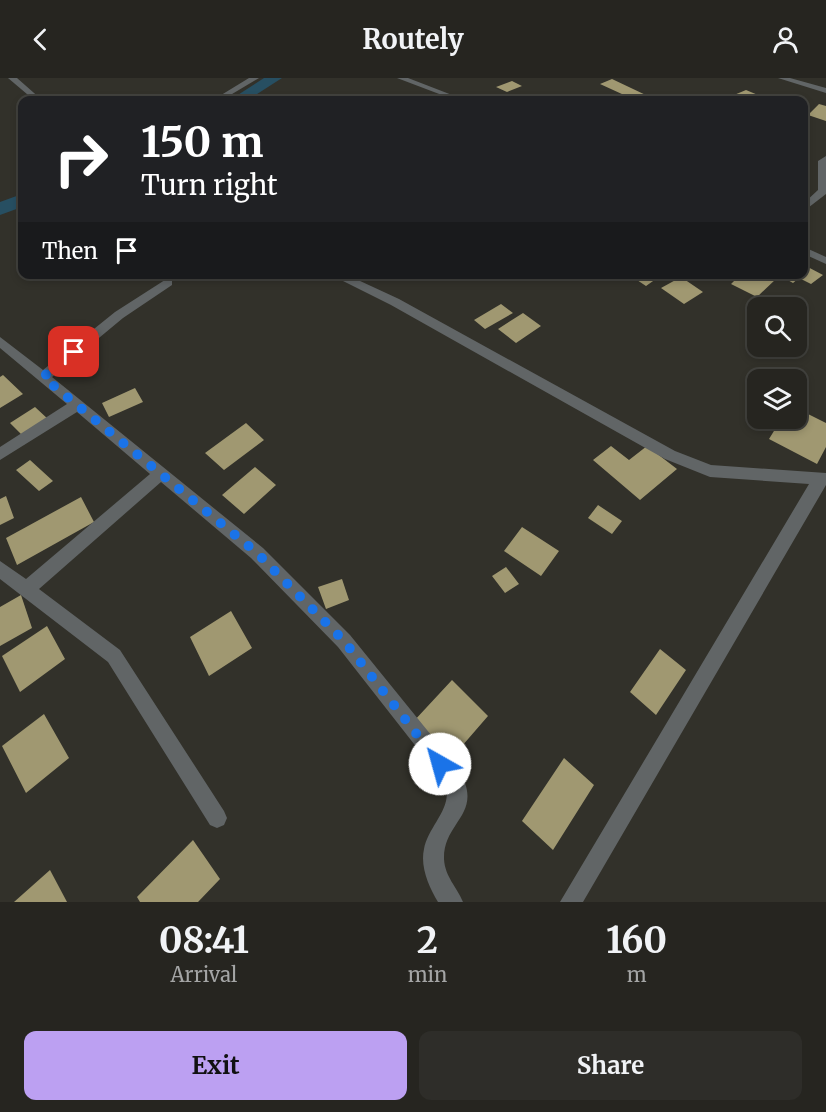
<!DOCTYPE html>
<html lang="en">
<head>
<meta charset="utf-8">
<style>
  :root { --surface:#262520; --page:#2e2d29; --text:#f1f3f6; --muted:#a4a5a5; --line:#42423e; --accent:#bca0f2 }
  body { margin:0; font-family:Merriweather,serif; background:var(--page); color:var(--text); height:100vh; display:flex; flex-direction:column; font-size:22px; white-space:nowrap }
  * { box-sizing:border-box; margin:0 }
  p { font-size:20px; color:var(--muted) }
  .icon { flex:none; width:33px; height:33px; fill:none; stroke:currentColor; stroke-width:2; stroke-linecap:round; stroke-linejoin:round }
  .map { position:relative; height:824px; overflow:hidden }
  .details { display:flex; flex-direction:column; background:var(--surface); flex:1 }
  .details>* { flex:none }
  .guide { position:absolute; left:18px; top:18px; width:790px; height:183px; border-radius:12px; box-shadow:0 3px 9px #0003,0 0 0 2px var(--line); background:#202124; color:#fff; overflow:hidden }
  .fabs { position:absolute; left:747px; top:219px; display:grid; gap:12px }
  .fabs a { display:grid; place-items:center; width:60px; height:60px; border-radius:12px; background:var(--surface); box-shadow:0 3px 9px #0003,0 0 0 2px var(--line); font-size:30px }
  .pin { position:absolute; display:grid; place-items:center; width:51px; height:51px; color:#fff; margin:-26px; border-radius:12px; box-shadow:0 3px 9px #0006 }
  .me { position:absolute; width:66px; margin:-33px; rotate:322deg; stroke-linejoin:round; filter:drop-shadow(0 0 4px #0008) }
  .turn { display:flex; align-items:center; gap:21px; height:126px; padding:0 24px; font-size:27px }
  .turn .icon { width:78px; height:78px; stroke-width:2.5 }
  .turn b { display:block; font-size:42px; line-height:51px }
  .then { display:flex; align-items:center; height:57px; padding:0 24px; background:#0003; gap:12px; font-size:22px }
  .eta { display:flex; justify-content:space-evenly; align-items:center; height:102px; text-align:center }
  .eta b { font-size:36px; font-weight:700; line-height:42px }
  .primary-button { display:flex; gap:12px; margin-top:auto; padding:12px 24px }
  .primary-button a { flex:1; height:69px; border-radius:12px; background:var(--accent); color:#111; font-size:24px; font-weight:700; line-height:69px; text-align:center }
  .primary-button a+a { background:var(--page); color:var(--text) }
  header { display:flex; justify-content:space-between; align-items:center; height:78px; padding:0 24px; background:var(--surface); font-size:27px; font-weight:700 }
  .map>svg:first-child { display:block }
</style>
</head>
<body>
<header><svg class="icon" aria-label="back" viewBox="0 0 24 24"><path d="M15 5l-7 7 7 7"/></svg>Routely<svg class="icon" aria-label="person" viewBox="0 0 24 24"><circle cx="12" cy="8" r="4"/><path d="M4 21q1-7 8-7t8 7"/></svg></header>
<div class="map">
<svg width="826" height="824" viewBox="0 0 826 824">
  <rect width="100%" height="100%" fill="#32312a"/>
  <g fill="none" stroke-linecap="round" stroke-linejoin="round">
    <path fill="#274f62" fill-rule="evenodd" d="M 264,0 L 282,0 L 248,22 L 230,22 Z
      M 22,116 L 22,129 L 0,137 L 0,124 Z"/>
  </g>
  <path fill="#a09871" d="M 612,1 L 650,19 L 635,22 L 600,6 Z
    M 512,3 L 522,8 L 507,14 L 496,9 Z
    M 746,12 L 770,22 L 746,22 L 734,17 Z
    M 819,26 L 826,28 L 826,43 L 808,37 Z
    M 804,187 L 823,197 L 811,206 L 799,200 L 793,205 L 777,196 L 804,196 Z
    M 628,196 L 663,196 L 646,208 Z
    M 741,196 L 766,196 L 776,201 L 757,219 L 731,206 Z
    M 681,199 L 703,214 L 684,226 L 661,210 Z
    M 501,226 L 513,235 L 485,251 L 474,242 Z
    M 523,235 L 541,248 L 516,265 L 498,251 Z
    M 3,297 L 23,316 L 0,330 L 0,299 Z
    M 135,310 L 143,324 L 109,339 L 102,325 Z
    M 35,329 L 49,342 L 24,359 L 10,345 Z
    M 796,330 L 826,345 L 826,369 L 817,386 L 769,361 L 782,340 L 796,340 Z
    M 246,345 L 264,362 L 224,392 L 205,375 Z
    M 611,368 L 629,382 L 647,368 L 677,391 L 640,422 L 593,382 Z
    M 30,382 L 53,403 L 39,413 L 16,392 Z
    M 255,389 L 276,407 L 244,436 L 222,417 Z
    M 6,418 L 14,440 L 0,447 L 0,421 Z
    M 81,419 L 94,444 L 17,487 L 6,460 Z
    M 598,427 L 622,443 L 612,456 L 588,440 Z
    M 522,449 L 559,473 L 541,498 L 504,473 Z
    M 506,489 L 519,506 L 505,515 L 492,498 Z
    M 342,501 L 349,522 L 326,531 L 318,509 Z
    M 21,517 L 32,550 L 0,568 L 0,529 Z
    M 231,533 L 252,570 L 209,598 L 190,559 Z
    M 47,548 L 65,581 L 20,614 L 2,578 Z
    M 660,571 L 686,592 L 656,637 L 630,614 Z
    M 452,602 L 488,638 L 449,683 L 413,644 Z
    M 44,636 L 69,680 L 26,715 L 2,668 Z
    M 564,680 L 594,707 L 553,772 L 522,743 Z
    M 193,762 L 220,801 L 198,824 L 140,824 L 137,819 Z
    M 50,792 L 67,824 L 14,824 Z"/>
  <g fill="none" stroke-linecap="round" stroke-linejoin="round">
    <path fill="#616566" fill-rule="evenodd" d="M 8,0 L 17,0 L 42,22 L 34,22 Z
      M 249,0 L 259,0 L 222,22 L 213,22 Z
      M 397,0 L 408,0 L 465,22 L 455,22 Z
      M 778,0 L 790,0 L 826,10 L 826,15 Z
      M 826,78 L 826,116 L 804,133 L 804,125 L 818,112 L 818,83 Z
      M 804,169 L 826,179 L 826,186 L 804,176 Z
      M 329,196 L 345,196 L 399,221 L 675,373 L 711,387 L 826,395 L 826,407 L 583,824 L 560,824 L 809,406 L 710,399 L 665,381 L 391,227 Z
      M 701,196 L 714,196 L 706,202 L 702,201 Z
      M 168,200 L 172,201 L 172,207 L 123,240 L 52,299 L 263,470 L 350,557 L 457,689 C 487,736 443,742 444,781 C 445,799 457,809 463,824 L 438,824 C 429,809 420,789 424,771 C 428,747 457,727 443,703 L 338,569 L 251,480 L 161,404 L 39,511 L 120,572 L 224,733 L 227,740 L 224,747 L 217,750 L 210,747 L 108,584 L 0,501 L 0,483 L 26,501 L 150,396 L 77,334 L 0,382 L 0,369 L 67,326 L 0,270 L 0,259 L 43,292 L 115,234 Z"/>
  </g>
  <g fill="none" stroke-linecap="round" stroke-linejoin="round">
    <path stroke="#1a73e8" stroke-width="10" stroke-dasharray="0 18" d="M 74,274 L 43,299 L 257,475 L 344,563 L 440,686"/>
  </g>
</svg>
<div class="fabs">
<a><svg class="icon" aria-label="search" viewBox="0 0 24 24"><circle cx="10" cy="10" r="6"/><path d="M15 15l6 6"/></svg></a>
<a><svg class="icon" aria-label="layers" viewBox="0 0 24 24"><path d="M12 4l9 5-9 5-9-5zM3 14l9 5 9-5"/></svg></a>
</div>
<div class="pin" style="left:74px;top:274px;background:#d93025"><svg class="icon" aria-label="arrive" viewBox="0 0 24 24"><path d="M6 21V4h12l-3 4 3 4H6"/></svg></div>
<svg class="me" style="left:440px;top:686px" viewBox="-20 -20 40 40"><circle r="19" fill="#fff"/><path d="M0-13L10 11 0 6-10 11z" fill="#1a73e8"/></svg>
<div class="guide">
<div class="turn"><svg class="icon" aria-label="right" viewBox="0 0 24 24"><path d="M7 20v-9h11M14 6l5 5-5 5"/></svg><div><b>150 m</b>Turn right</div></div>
<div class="then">Then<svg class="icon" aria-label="arrive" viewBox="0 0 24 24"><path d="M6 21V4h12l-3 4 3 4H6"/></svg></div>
</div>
</div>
<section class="details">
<div class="eta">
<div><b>08:41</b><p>Arrival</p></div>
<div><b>2</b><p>min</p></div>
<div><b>160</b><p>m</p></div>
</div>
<div class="primary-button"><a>Exit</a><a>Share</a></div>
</section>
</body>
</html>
